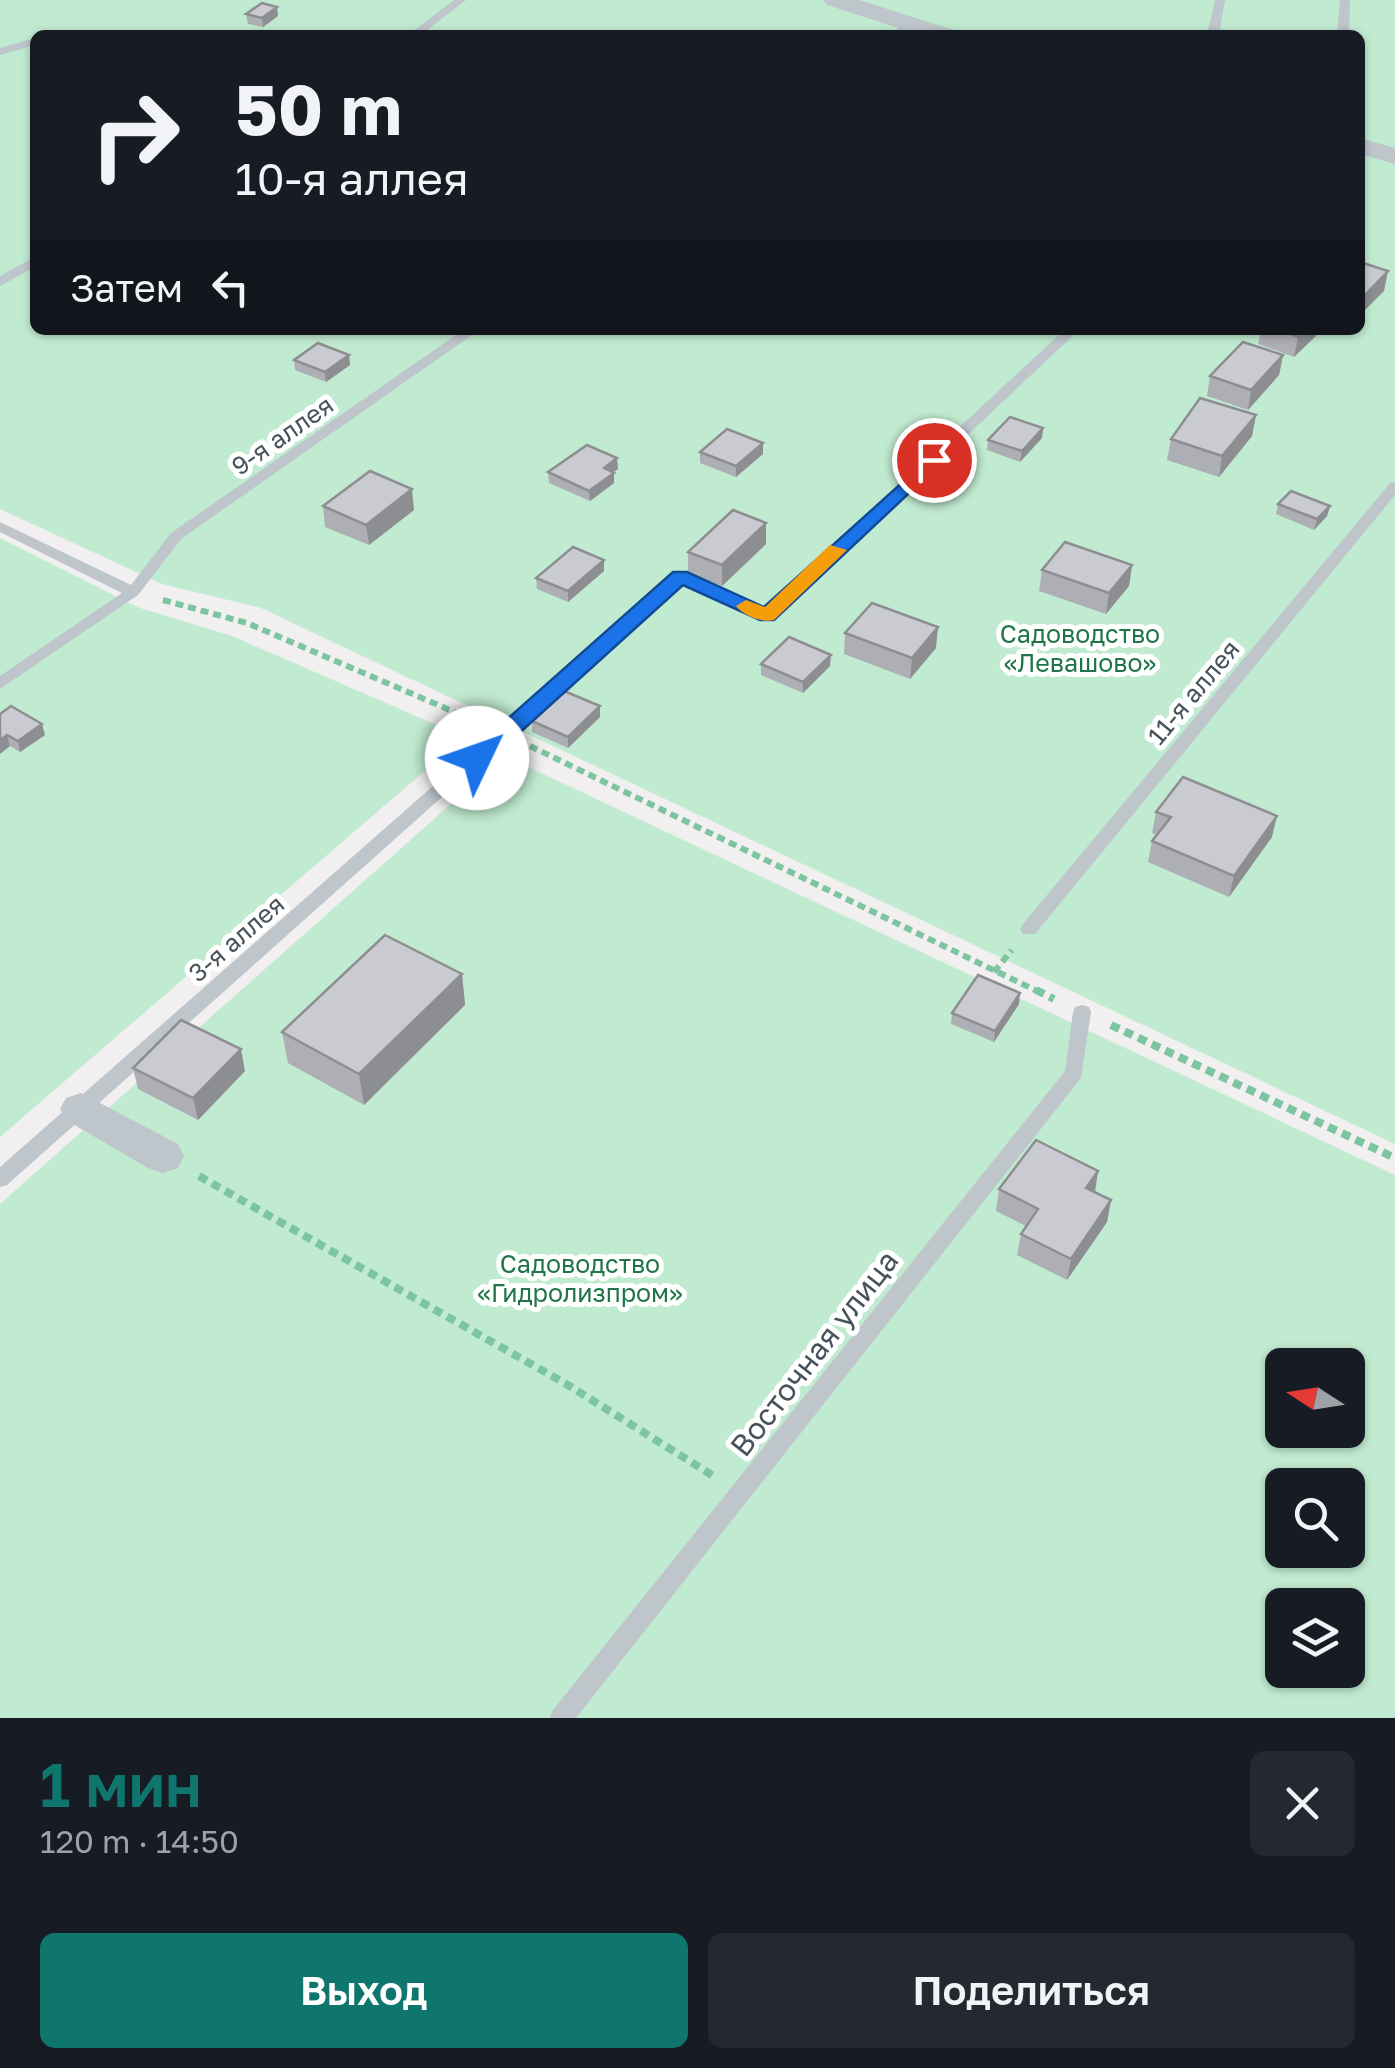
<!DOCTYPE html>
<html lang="ru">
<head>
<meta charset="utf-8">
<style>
  :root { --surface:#171b24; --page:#242831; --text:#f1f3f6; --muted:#9ea1a6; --accent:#0f766e }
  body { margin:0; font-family:"Golos Text",sans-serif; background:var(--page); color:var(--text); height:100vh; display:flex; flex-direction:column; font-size:38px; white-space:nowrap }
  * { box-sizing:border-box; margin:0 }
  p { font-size:32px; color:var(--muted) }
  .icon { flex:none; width:55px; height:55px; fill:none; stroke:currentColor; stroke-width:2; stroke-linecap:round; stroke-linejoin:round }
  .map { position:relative; height:1718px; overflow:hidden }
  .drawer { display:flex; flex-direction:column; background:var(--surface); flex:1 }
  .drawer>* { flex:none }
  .guide { position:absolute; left:30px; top:30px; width:1335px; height:305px; border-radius:15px; box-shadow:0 2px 8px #0004; background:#171b24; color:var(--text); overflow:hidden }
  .needle { width:65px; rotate:282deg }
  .tools { position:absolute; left:1265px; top:1348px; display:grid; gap:20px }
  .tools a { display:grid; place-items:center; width:100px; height:100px; border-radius:15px; background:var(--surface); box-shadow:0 2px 8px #0004; font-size:50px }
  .pin { position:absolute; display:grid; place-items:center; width:85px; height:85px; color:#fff; margin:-42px; border:5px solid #fff; border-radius:50%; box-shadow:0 2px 10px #0007 }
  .me { position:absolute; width:110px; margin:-55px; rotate:48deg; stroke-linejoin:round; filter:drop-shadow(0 0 8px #0008) }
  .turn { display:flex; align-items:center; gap:35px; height:210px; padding:0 40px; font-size:45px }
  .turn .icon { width:130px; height:130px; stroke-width:2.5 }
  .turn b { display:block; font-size:70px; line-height:85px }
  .then { display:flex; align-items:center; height:95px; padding:0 40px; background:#0003; gap:20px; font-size:38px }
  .round { display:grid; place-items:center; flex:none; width:105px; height:105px; border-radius:15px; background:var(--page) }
  .overview { display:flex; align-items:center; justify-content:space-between; height:170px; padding:0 40px }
  h1 { font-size:60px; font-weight:600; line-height:75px; color:var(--accent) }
  .cta { display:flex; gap:20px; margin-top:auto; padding:20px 40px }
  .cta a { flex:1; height:115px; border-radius:15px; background:var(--accent); color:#fff; font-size:40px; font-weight:600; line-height:115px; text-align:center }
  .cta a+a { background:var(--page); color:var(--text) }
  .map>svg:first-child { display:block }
</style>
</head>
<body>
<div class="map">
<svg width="1395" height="1718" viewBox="0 0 1395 1718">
  <rect width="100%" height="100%" fill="#f1efef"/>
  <path fill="#c1ebd0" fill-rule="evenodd" d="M 0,0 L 1395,0 L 1395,1144 L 261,608 L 162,584 L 0,509 ZM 35,35 L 1360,35 L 1360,330 L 35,330 Z
    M 0,538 L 137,607 L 232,636 L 464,737 L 0,1137 Z
    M 505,756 L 1395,1175 L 1395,1718 L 0,1718 L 0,1204 ZM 1282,1365 L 1348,1365 L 1348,1430 L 1282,1430 ZM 1282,1485 L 1348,1485 L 1348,1550 L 1282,1550 ZM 1282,1605 L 1348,1605 L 1348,1670 L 1282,1670 Z"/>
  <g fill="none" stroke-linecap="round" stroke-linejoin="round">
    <path stroke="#7cc5a0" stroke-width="6" stroke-dasharray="8 5" stroke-linecap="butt" d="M 163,600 L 247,623 L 473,720
      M 530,746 L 1041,993
      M 994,972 L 1012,950"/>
    <path stroke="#7cc5a0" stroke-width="8" stroke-dasharray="9 6" stroke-linecap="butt" d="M 1036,990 L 1054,999
      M 1111,1025 L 1395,1158
      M 199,1176 L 568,1385 L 715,1477"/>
    <path fill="#bec6cc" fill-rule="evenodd" d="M 454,0 L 466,0 L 421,35 L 408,35 Z
      M 1215,0 L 1225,0 L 1219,35 L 1207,35 Z
      M 1340,0 L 1350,0 L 1349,35 L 1337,35 Z
      M 905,23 L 915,25 L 902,35 L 889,35 Z
      M 35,38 L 35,45 L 0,55 L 0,48 Z
      M 35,257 L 35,267 L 0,286 L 0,276 Z
      M 463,330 L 479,330 L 181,539 L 138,595 L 0,689 L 0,676 L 122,593 L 0,532 L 0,522 L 131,585 L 171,533 Z
      M 1064,330 L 1079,330 L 773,618 L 761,618 L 682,583 L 7,1185 L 0,1187 L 0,1167 L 675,573 L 685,573 L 765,608 Z
      M 1395,482 L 1395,495 L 1035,934 L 1023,934 L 1020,929 L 1023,924 L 1390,483 Z
      M 1082,1005 L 1089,1007 L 1091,1012 L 1081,1078 L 576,1718 L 549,1718 L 553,1710 L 1065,1071 L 1073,1012 L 1075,1007 Z"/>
    <path fill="#bec6cc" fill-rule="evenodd" d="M 823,0 L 859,0 L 954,30 L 957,35 L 920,35 L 827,5 Z
      M 1360,138 L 1395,148 L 1395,164 L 1360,154 Z
      M 81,1093 L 178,1144 L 184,1156 L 178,1168 L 163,1173 L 148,1168 L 66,1120 L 60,1109 L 66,1098 Z"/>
  </g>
  <path fill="#adafb4" d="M 277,7 L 278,16 L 263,27 L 248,24 L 246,14 Z
    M 1261,330 L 1322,330 L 1294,357 L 1258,344 Z
    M 349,355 L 350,365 L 326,382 L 295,370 L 294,360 Z
    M 1283,355 L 1279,375 L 1248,410 L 1207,396 L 1210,376 Z
    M 1256,415 L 1252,436 L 1219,477 L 1167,460 L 1171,439 Z
    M 1043,428 L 1042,438 L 1020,462 L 987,450 L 988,440 Z
    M 700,452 L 763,454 L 736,477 L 700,463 Z
    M 617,458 L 618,469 L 613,472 L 614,483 L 590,501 L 549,483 L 548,472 Z
    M 1278,504 L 1330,506 L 1327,516 L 1314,530 L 1276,514 Z
    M 323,506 L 414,510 L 369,545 L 325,527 Z
    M 766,544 L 722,586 L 688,573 L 688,552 Z
    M 604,560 L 604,571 L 568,602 L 537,589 L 536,578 Z
    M 1132,565 L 1129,586 L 1106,614 L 1039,591 L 1042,570 Z
    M 845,633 L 936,648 L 910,679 L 844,654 Z
    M 761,664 L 830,666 L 803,693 L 761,675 Z
    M 0,714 L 45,735 L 20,752 L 10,746 Z
    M 600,717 L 568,748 L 532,732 L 532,721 Z
    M 1156,812 L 1272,837 L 1229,897 L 1148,862 L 1152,841 L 1157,835 L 1152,833 Z
    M 462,974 L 465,1005 L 364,1105 L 288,1063 L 282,1032 Z
    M 1019,1004 L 994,1042 L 951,1024 L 952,1013 Z
    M 133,1068 L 245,1071 L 198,1120 L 138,1089 Z
    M 999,1189 L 1094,1192 L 1111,1200 L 1107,1222 L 1067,1280 L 1017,1255 L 1021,1234 L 1026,1226 L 996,1211 Z"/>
  <path fill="#8d8e92" d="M 277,7 L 278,16 L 263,27 L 262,18 Z
    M 1388,271 L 1384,291 L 1360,315 L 1364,296 Z
    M 1305,330 L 1322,330 L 1294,357 L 1298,337 Z
    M 349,355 L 350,365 L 326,382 L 325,372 Z
    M 1283,355 L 1279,375 L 1248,410 L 1251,390 Z
    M 1256,415 L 1252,436 L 1219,477 L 1222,456 Z
    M 1043,428 L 1042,438 L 1020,462 L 1022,451 Z
    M 763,443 L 763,454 L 736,477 L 736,466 Z
    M 617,458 L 618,469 L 604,479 L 604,468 Z
    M 614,473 L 614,483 L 590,501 L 589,491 Z
    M 412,489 L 414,510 L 369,545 L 366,525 Z
    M 1330,506 L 1327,516 L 1314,530 L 1317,519 Z
    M 766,523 L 766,544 L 722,586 L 722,565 Z
    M 604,560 L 604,571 L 568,602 L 568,591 Z
    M 1132,565 L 1129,586 L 1106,614 L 1109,593 Z
    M 938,627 L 936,648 L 910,679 L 912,658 Z
    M 831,655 L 830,666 L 803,693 L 803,682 Z
    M 600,706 L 600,717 L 568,748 L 568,737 Z
    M 42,724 L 45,735 L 20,752 L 18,741 Z
    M 7,735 L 10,746 L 0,754 L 0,740 Z
    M 1277,816 L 1272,837 L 1229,897 L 1234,876 Z
    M 462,974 L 465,1005 L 364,1105 L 359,1074 Z
    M 1020,993 L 1019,1004 L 994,1042 L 995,1031 Z
    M 241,1049 L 245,1071 L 198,1120 L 193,1098 Z
    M 1098,1171 L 1095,1192 L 1086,1188 Z
    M 1111,1200 L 1107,1222 L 1067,1280 L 1071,1259 Z"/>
  <path fill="#c9cbd1" stroke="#8d8e92" stroke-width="2.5" d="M 262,3 L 277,7 L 262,18 L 246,14 Z
    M 1360,262 L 1388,271 L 1364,296 L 1360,295 Z
    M 1280,330 L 1305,330 L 1298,337 Z
    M 1243,342 L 1283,355 L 1251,390 L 1210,376 Z
    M 318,343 L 349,355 L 325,372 L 294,360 Z
    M 1200,398 L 1256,415 L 1222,456 L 1171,439 Z
    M 1010,417 L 1043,428 L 1022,451 L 988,440 Z
    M 727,429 L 763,443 L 736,466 L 700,452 Z
    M 587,445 L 617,458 L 604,468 L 614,473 L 589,491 L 548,472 Z
    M 370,471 L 412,489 L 366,525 L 323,506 Z
    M 1291,491 L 1330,506 L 1317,519 L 1278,504 Z
    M 733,510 L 766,523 L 722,565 L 688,552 Z
    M 1065,542 L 1132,565 L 1109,593 L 1042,570 Z
    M 573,547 L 604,560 L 568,591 L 536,578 Z
    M 872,603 L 938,627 L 912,658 L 845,633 Z
    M 789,637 L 831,655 L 803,682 L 761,664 Z
    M 564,691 L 600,706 L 568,737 L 532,721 Z
    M 11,706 L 42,724 L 18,741 L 7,735 L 0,740 L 0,714 Z
    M 1183,777 L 1277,816 L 1234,876 L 1152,841 L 1171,817 L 1156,812 Z
    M 385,935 L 462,974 L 359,1074 L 282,1032 Z
    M 978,975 L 1020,993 L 995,1031 L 952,1013 Z
    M 181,1020 L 241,1049 L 193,1098 L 133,1068 Z
    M 1036,1140 L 1098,1171 L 1086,1188 L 1111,1200 L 1071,1259 L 1021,1234 L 1038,1209 L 999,1189 Z"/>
  <path fill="#1a73e8" stroke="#114b97" stroke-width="2.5" d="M 934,454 L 940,456 L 940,464 L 774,620 L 760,620 L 683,585 L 485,764 L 469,764 L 469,753 L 673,572 L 687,572 L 764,607 Z"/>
  <path fill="#f59e0b" d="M 830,545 L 847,550 L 774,620 C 762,623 744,616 736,606 L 746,600 L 765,607 Z"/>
  <g text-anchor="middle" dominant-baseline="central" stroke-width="10" stroke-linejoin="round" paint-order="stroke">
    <g font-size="25" fill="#48525a" stroke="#fff">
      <text transform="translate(282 435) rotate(-35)">9-я аллея</text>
      <text transform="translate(1193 692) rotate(-50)">11-я аллея</text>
      <text transform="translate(236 938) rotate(-41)">3-я аллея</text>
    </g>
    <g font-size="25" fill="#1f7548" stroke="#fff">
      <text x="1080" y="633">Садоводство<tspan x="1080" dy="29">«Левашово»</tspan></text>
      <text x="580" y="1263">Садоводство<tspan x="580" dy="29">«Гидролизпром»</tspan></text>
    </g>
    <g font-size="30" fill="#48525a" stroke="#fff">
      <text transform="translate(814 1353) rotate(-52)">Восточная улица</text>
    </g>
  </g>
</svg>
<div class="tools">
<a><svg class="needle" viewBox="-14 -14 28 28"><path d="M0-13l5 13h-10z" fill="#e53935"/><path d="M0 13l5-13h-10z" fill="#9ea1a6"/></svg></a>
<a><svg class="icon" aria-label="search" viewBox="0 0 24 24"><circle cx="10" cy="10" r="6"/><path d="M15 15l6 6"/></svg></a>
<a><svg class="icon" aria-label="layers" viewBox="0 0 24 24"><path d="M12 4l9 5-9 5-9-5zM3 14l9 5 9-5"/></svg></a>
</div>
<div class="pin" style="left:934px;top:460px;background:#d93025"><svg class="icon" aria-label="arrive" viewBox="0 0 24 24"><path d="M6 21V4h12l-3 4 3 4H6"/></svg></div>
<svg class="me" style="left:477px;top:758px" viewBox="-20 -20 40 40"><circle r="19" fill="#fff"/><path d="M0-13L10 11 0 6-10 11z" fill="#1a73e8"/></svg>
<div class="guide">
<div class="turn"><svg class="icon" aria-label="right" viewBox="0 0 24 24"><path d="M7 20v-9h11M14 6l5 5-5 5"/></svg><div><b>50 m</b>10-я аллея</div></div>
<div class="then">Затем<svg class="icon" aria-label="left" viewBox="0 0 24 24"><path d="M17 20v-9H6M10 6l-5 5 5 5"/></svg></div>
</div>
</div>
<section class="drawer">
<div class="overview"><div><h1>1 мин</h1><p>120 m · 14:50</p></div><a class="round"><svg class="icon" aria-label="close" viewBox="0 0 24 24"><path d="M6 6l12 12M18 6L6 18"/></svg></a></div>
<div class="cta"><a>Выход</a><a>Поделиться</a></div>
</section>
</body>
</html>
